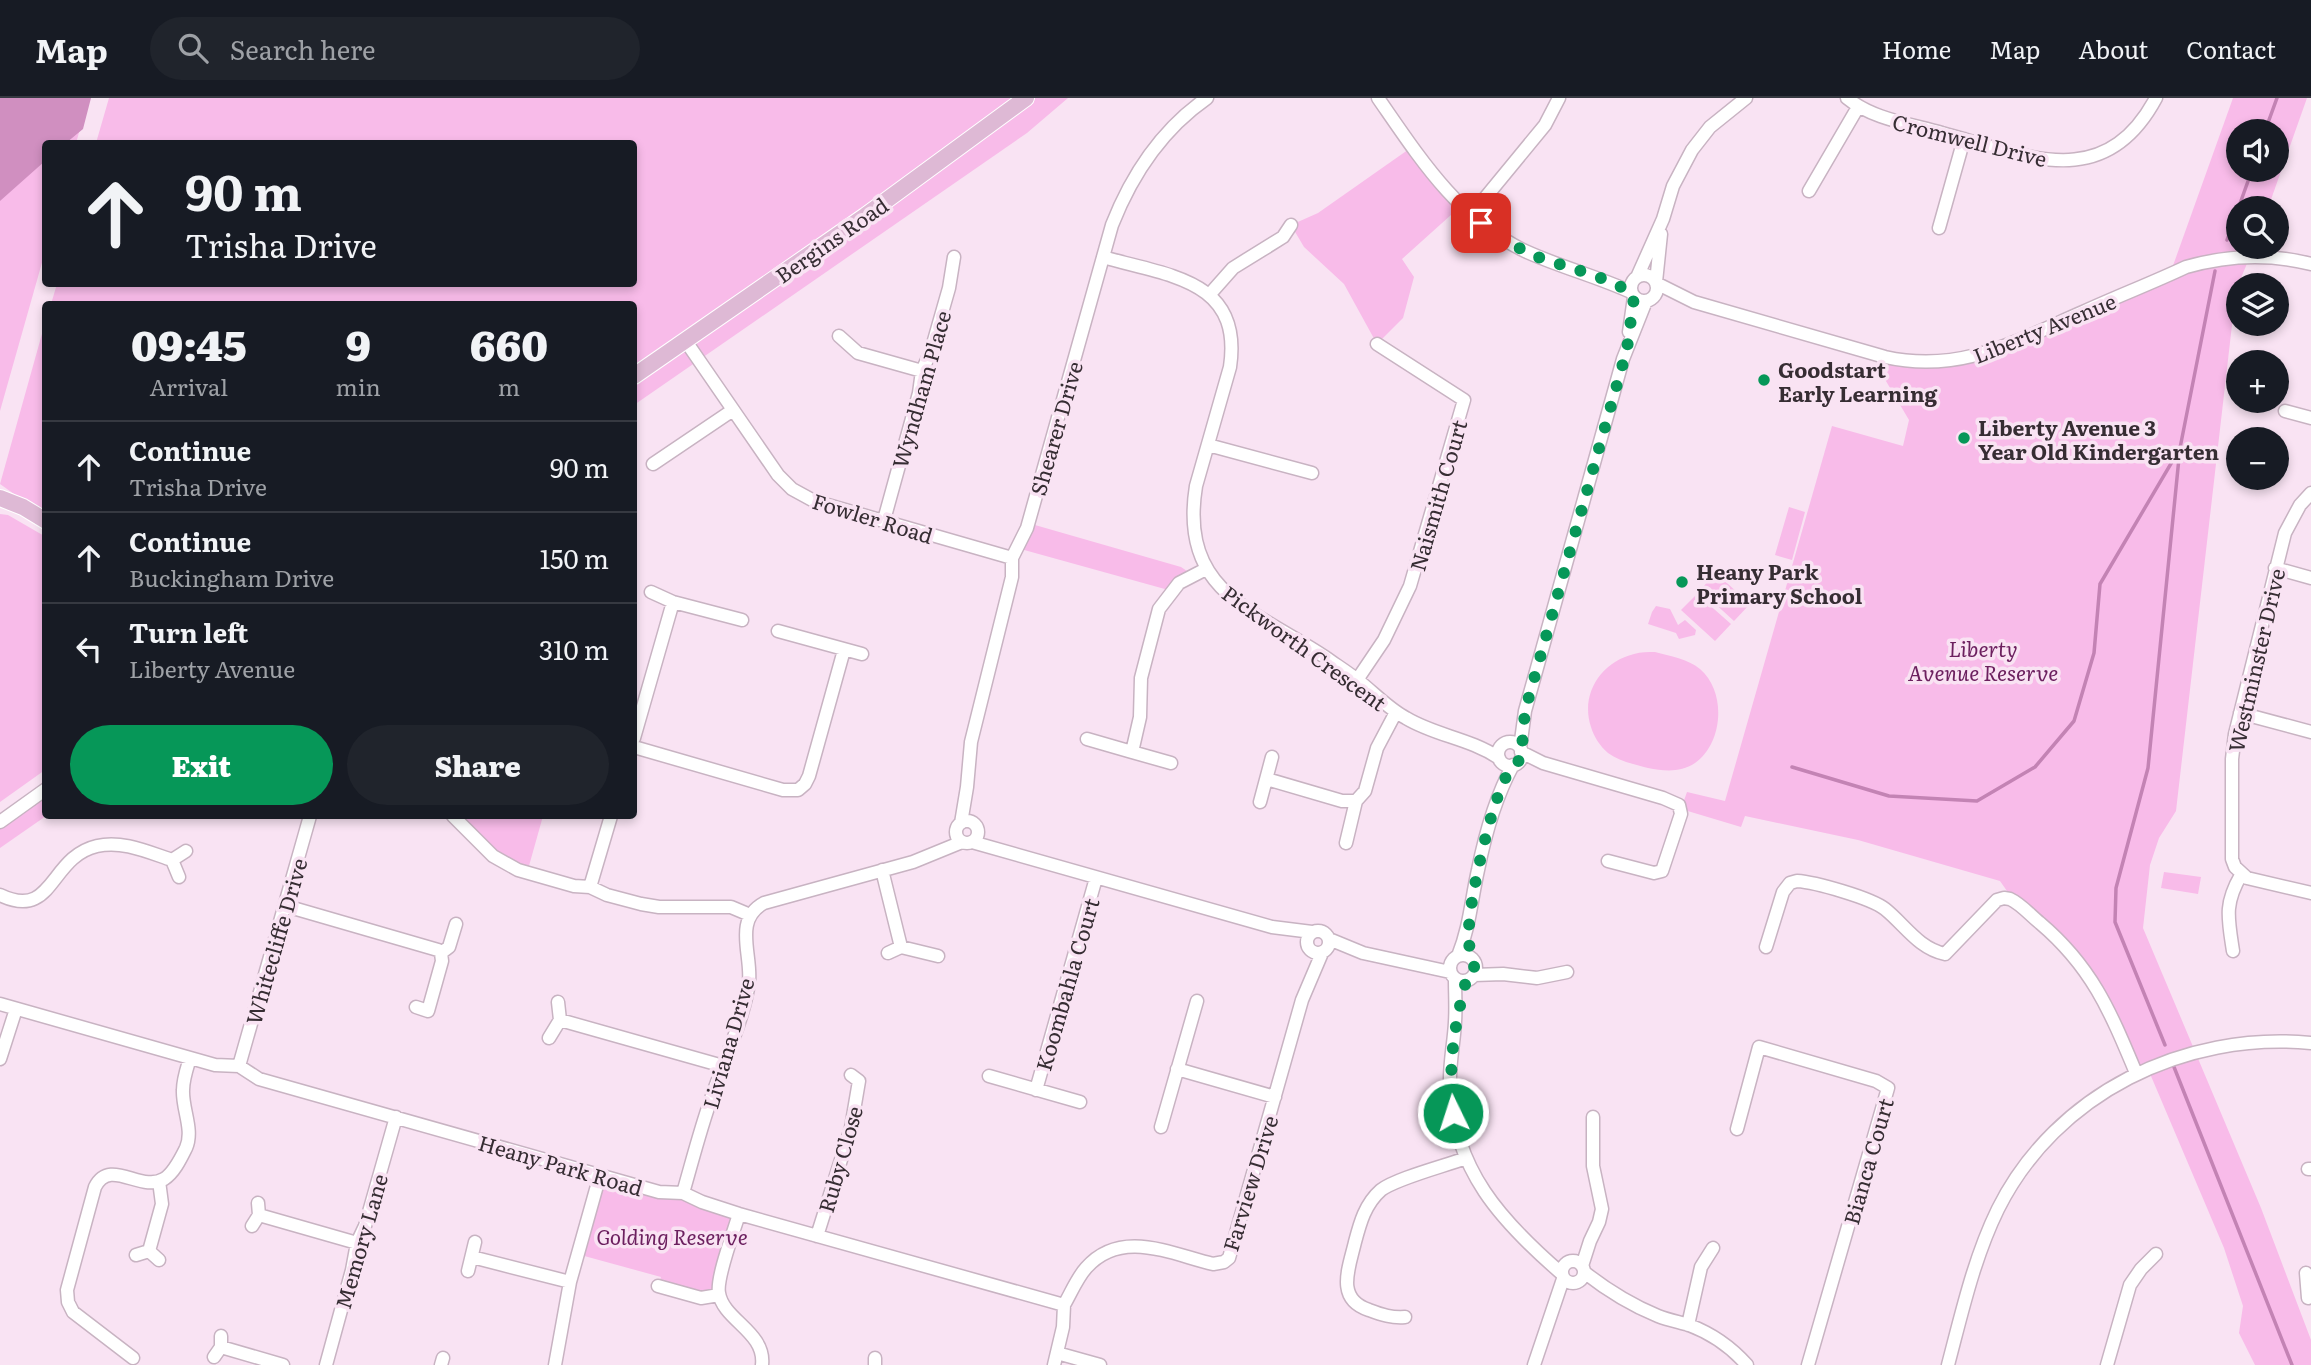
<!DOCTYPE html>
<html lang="en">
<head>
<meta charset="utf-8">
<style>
  :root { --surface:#171b24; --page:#20242c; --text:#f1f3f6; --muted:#9ea1a6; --line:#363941; --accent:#069758 }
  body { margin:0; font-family:Literata,serif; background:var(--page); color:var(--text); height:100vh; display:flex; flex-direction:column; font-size:26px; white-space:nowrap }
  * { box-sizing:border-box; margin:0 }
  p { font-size:23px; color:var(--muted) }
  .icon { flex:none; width:38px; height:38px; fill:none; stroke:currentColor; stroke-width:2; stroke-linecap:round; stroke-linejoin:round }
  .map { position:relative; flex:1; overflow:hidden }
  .panel { position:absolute; left:42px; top:203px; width:595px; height:518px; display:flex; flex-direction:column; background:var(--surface); border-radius:7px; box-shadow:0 4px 10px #0003 }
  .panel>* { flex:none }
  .banner { position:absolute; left:42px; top:42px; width:595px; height:147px; border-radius:7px; box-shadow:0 4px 10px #0003; background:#171b24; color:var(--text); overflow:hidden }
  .controls { position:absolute; left:2226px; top:21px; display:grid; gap:14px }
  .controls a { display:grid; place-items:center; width:63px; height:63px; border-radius:50%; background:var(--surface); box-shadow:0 4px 10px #0003; font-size:35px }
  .pin { position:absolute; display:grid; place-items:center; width:60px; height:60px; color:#fff; margin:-30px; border-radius:14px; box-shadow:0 4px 10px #0006 }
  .me { position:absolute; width:77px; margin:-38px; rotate:356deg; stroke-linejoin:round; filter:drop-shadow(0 0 5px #0008) }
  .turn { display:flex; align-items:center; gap:24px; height:147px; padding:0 28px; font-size:32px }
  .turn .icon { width:91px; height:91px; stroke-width:2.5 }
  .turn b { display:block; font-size:49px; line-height:60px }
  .eta { display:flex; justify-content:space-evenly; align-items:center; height:119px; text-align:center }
  .eta b { font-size:42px; font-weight:800; line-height:49px }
  .primary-button { display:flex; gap:14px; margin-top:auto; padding:14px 28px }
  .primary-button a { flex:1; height:80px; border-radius:42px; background:var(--accent); color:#fff; font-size:28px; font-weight:800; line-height:80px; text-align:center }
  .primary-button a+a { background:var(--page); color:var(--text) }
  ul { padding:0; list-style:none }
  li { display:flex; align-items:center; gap:21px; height:91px; padding:0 28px; border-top:2px solid var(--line) }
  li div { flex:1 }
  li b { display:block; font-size:26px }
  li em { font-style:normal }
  header { display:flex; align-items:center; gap:42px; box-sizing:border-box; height:98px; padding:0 35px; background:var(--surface); border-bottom:2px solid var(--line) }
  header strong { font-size:33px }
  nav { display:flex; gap:38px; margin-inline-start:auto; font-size:24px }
  .search { width:490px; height:63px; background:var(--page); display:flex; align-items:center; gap:18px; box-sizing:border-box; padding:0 24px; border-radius:38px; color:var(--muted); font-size:26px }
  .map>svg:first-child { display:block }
</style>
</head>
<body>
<header>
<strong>Map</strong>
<div class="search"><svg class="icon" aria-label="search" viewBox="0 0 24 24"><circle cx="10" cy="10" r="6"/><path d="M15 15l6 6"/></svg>Search here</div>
<nav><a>Home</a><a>Map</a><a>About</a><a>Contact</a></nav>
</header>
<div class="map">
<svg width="2311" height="1267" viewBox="0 0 2311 1267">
  <rect width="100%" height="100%" fill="#f9e3f3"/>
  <path fill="#f8bbe9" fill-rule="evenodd" d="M 0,0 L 89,0 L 76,45 L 46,46 L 45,154 L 0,313 Z
    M 109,0 L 1018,0 L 634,269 L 634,206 L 51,206 L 57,186 L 634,186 L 634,46 L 96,45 Z
    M 1027,0 L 1068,0 L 1027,35 L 634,307 L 634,278 Z
    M 2233,0 L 2307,0 L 2268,110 L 2238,110 L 2238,149 L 2254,149 L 2238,187 L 2235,201 L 2176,713 L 2159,740 L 2150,767 L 2143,830 L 2261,1110 L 2311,1242 L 2311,1267 L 2255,1267 L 2239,1235 L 2243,1208 L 2224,1150 L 2148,971 L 2136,975 L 2094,886 L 2014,803 L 2000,783 L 1858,742 L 1745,718 L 1741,729 L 1681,711 L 1687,694 L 1725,703 L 1832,328 L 1903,348 L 1909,322 L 1880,273 L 1885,259 L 1957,262 L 2170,176 ZM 2238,33 L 2277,33 L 2277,72 L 2238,72 Z
    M 1412,49 L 1461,108 L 1402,161 L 1414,179 L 1403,220 L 1377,246 L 1344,186 L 1304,149 L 1291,127 L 1318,115 Z
    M 45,225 L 45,418 L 0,386 Z
    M 1789,409 L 1805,414 L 1792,462 L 1775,457 Z
    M 0,416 L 8,417 L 46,439 L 45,672 L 0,704 Z
    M 1028,425 L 1181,469 L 1193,477 L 1172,493 L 1017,450 Z
    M 1716,475 L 1750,506 L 1734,523 L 1700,492 Z
    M 1697,496 L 1731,526 L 1715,543 L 1681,512 Z
    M 1656,508 L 1670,511 L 1678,527 L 1685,522 L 1696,532 L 1695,537 L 1679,541 L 1676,535 L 1648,526 L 1652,514 Z
    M 1655,554 C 1670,558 1688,561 1700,571 C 1727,594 1723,646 1695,665 C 1680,675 1664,673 1648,670 C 1636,667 1619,663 1608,655 C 1600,648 1594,639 1591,629 C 1580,596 1601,564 1634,556 C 1641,554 1648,554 1655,554 Z
    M 45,694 L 46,718 L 0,750 L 0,725 Z
    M 453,718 L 543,718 L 527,775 L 510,769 Z
    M 2164,774 L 2201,779 L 2198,796 L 2161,790 Z
    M 600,1077 L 739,1116 L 719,1197 L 658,1188 L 661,1179 L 577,1156 Z"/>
  <path fill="#d08fc0" d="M 0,0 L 91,0 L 83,31 L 66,45 L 46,46 L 45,63 L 0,103 Z"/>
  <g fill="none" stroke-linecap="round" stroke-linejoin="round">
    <path stroke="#c383b4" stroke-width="3.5" d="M 2265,33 L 2277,0
      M 2227,142 L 2252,72
      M 1792,669 L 1889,698 L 1977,703 L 2035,669 L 2074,623 L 2094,555 L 2100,486 L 2179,352
      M 2165,947 L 2115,824 L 2116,790 L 2148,670 L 2180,350 L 2215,173
      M 2174,969 L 2292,1267"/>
    <g stroke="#c8b3c2" stroke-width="15">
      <path id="minor" d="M 1378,0 C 1419,59 1458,121 1525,153 C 1560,169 1596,178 1631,194
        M 1847,0 C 1872,21 1911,26 1942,35 C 2025,57 2104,97 2156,0
        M 1809,93 L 1858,9
        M 1471,117 L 1545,27 L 1559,0
        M 1939,130 L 1964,41
        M 1103,159 C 1168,178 1243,181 1230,269 L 1196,388 C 1179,493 1252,511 1325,559 C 1336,567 1349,575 1360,584 C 1375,596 1389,611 1406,620 C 1436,638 1469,640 1499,660
        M1631 190a13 13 0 1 1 26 0a13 13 0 1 1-26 0Z
        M 1638,177 L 1663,121 L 1673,88 L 1692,52 L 1710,29 L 1746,0
        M 1656,184 L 1661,136
        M 1656,185 L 1694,204 L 1885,259 C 1961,276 2016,243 2083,214 C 2118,198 2152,185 2186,169 C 2228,157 2268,155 2311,166
        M 1210,196 L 1233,170 L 1283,139 L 1291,127
        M 1629,234 L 1634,199
        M 839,238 L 858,255 L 922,273
        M 685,242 L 778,377 L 792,391 L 814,403 L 1012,460
        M 2285,313 L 2311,320
        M 1208,347 L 1312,375
        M 653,366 L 733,312
        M 2311,395 L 2300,407 L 2285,435 L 2235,636 L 2232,661 L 2232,761 L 2235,769 L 2247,780 L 2311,795
        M 884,422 L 919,295 L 922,273 L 931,253 L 949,190 L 954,159
        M 2275,470 L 2311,480
        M 651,494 L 673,504 L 742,522
        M 778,533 L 862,556
        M 1357,582 L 1384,542 L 1410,488 L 1464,302 L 1377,246
        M 2240,615 L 2311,634
        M 634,640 L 673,504
        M 1087,641 L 1132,654
        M1498 656a12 12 0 1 1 24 0a12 12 0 1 1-24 0Z
        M 634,649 L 783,692 L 798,692 L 805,686 L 809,678 L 844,552
        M 1520,650 L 1525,613 L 1623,261 L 1646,203
        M 1521,654 L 1543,665 L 1663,700 L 1679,707 L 1681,716 L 1662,773 L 1654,775 L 1608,763
        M 1171,665 L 1132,654 L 1140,619 L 1141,580 L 1159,511 L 1179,485 L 1206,471
        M 1267,681 L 1342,703 L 1356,703
        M 1260,704 L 1272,659
        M 453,718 L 493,758 L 518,772 L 574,788 L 590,789 L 607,797 L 641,806 L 659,809 L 731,809 L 750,817
        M956 734a11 11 0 1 1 22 0a11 11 0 1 1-22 0Z
        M 0,724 L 46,691
        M 961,725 L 967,689 L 971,644 L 1012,479 L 1012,460 L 1027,430 L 1112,127 C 1132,76 1161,32 1207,0
        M 972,744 L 1272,829 L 1312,834
        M 1346,745 L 1356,703 L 1365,693 L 1377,650 L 1396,614
        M 882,772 L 901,849
        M 179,779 L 172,762 L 186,753
        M 590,789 L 611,718
        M 0,797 C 54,823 49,759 97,748 C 122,742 148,754 172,762
        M 286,808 L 438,852 L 441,855 L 442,863 L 428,913 L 416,909
        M1307 844a11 11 0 1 1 22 0a11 11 0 1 1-22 0Z
        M 1329,841 L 1363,855 L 1450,874
        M 1766,849 L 1783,794 L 1790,785 L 1797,783 C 1815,784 1871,800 1885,811 C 1905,827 1918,850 1945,856 L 1997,802 L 2004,800 L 2010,801 C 2021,806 2030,817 2040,825 C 2092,869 2110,913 2136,975
        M 2233,853 C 2228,820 2224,806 2241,777
        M 441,855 L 449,849 L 456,826
        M 888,855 L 901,849 L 938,858
        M1450 870a13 13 0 1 1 26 0a13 13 0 1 1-26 0Z
        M 1458,858 C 1470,828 1471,803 1478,772 C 1485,737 1496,698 1513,667
        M 1474,877 L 1503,876 L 1537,880 L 1567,874
        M 1455,881 C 1455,895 1456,910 1455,924 C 1454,945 1449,966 1450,988 C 1454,1072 1501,1123 1561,1175
        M 0,906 L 215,967 L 239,968 L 259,981 L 659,1094 L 683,1095 L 702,1104 L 739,1116 L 1064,1207
        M 560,922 L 723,968
        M 549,940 L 560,922 L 558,904
        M 0,961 L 16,911
        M 239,968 L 310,718
        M 1177,971 L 1275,999
        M 989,978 L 1080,1004
        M 1036,992 L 1096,780
        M 1161,1029 L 1197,903
        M 1737,1031 L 1759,949 L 1876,983 L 1888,990 L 1808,1267
        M 2308,1071 L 2311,1071
        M 683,1095 C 692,1064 700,1032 711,1001 C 723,965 744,921 749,884 C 752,856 733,822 764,805 L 913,764 L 962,744
        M 739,1116 C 734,1133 716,1180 719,1195 C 723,1222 766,1234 762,1267
        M 259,1117 L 357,1145
        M 252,1128 L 259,1117 L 258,1105
        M 817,1138 L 851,1030 L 859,983 L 851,977
        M 149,1153 L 162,1106 L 159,1083
        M 136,1157 L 149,1153 L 159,1162
        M 472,1159 L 570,1184
        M1562 1174a11 11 0 1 1 22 0a11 11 0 1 1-22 0Z
        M 1582,1168 L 1590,1143 L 1599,1124 L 1602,1111 L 1593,1068 L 1593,1019
        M 468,1173 L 475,1144
        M 1584,1174 C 1607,1192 1631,1207 1658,1218 C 1668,1222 1679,1224 1689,1227 C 1713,1236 1731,1249 1747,1267
        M 2306,1175 L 2308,1200
        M 658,1188 L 701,1200 L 719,1197
        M 1064,1207 C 1071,1195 1077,1180 1086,1170 C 1121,1130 1171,1156 1213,1166 L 1224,1164 L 1229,1160 L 1302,902 L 1322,855
        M 1405,1219 C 1392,1220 1382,1217 1369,1212 C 1335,1201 1349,1170 1355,1144 C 1360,1125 1365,1106 1381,1092 C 1397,1080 1445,1068 1466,1060
        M 1688,1227 L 1701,1169 L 1713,1150
        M 221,1249 L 283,1267
        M 1057,1255 L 1100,1267
        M 214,1259 L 221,1249 L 221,1238
        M 133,1260 L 73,1214 L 68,1204 L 67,1192 L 95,1089 C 110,1059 141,1095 164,1081 C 174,1075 181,1060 186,1050 C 194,1032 182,1011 183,992 C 183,981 187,970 190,960
        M 875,1260 L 875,1267
        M 326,1267 L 352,1172 L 357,1145 L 365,1128 L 396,1019
        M 441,1267 L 443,1260
        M 555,1267 L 570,1184 L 600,1077
        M 1054,1267 L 1063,1229 L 1064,1207
        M 1534,1267 L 1563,1181
        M 1948,1267 C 1962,1214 1974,1160 1998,1111 C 2056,995 2185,933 2311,945
        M 2107,1267 L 2130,1187 L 2141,1171 L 2156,1156"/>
    </g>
    <g stroke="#fff" stroke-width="18">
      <path id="major" d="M 634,278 L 865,118 L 1026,0
        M 0,400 L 23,409 L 46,423"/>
    </g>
    <use href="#minor" stroke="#fff" stroke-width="12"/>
    <use href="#major" stroke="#deb9d5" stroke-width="16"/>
  </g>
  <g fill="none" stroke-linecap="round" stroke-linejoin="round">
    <path stroke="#069758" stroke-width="12" stroke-dasharray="0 21.6" d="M 1453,1015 C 1448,966 1454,930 1466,883 C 1481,874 1472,867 1470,856 C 1469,847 1469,837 1469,829 C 1470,799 1494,688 1513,668 C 1516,665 1519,663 1521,660 L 1525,613 L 1627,251 L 1634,199 C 1624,183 1558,167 1538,159 C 1517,150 1498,139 1481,125"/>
  </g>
  <g fill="#069758" stroke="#f9e3f3" stroke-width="2.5">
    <circle cx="1764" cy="282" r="7"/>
    <circle cx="1964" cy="340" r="7"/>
    <circle cx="1682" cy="484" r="7"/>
  </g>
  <g text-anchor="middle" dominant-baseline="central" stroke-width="7" stroke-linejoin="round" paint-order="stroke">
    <g font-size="21" fill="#362d33" stroke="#f9e3f3">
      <text transform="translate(1970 41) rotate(14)">Cromwell Drive</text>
      <text transform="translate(831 141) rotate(-35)">Bergins Road</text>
      <text transform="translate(2044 229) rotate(-22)">Liberty Avenue</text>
      <text transform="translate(920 291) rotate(-74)">Wyndham Place</text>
      <text transform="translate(1055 330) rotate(-74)">Shearer Drive</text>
      <text transform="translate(1437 397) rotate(-74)">Naismith Court</text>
      <text transform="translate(873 419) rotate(17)">Fowler Road</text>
      <text transform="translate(1305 549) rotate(36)">Pickworth Crescent</text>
      <text transform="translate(2255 562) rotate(-77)">Westminster Drive</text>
      <text transform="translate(275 843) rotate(-74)">Whitecliffe Drive</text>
      <text transform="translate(1066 886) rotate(-74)">Koombahla Court</text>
      <text transform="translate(727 945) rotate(-74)">Liviana Drive</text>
      <text transform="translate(839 1061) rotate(-74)">Ruby Close</text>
      <text transform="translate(1867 1063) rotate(-74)">Bianca Court</text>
      <text transform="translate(561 1066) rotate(16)">Heany Park Road</text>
      <text transform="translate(1249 1085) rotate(-73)">Farview Drive</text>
      <text transform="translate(360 1143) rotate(-74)">Memory Lane</text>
    </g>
    <g font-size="21" font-weight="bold" fill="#362d33" stroke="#f9e3f3" text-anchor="start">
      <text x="1778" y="270">Goodstart<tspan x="1778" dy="24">Early Learning</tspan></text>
      <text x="1978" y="328">Liberty Avenue 3<tspan x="1978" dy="24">Year Old Kindergarten</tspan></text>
      <text x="1696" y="472">Heany Park<tspan x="1696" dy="24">Primary School</tspan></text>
    </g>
    <g font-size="21" font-style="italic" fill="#6c205f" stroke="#f9e3f3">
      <text x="1983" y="549">Liberty<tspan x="1983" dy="24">Avenue Reserve</tspan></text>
      <text x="672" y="1137">Golding Reserve</text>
    </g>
  </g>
</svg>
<div class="controls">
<a><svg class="icon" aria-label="sound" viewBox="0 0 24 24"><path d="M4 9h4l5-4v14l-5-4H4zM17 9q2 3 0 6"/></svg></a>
<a><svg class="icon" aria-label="search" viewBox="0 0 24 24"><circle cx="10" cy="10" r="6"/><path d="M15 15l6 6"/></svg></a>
<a><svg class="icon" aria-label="layers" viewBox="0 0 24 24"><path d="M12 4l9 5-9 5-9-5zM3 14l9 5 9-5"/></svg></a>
<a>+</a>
<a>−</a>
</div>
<div class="pin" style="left:1481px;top:125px;background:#d93025"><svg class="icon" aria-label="arrive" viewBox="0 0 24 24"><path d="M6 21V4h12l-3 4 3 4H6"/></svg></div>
<svg class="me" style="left:1453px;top:1015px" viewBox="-20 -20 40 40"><circle r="17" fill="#069758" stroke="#fff" stroke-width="3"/><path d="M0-11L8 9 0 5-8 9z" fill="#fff"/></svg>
<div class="banner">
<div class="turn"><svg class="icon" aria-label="ahead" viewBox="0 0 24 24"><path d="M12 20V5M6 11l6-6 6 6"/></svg><div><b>90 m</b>Trisha Drive</div></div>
</div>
<section class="panel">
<div class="eta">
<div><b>09:45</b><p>Arrival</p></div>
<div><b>9</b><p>min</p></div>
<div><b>660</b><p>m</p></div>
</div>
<ul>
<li><svg class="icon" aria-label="ahead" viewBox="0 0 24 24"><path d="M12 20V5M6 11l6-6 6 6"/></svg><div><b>Continue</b><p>Trisha Drive</p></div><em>90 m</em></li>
<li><svg class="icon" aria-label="ahead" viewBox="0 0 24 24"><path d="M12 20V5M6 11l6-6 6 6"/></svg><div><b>Continue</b><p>Buckingham Drive</p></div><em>150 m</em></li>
<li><svg class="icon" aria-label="left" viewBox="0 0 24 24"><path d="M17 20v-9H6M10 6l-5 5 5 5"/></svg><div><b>Turn left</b><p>Liberty Avenue</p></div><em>310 m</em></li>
</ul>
<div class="primary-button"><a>Exit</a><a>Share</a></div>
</section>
</div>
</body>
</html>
